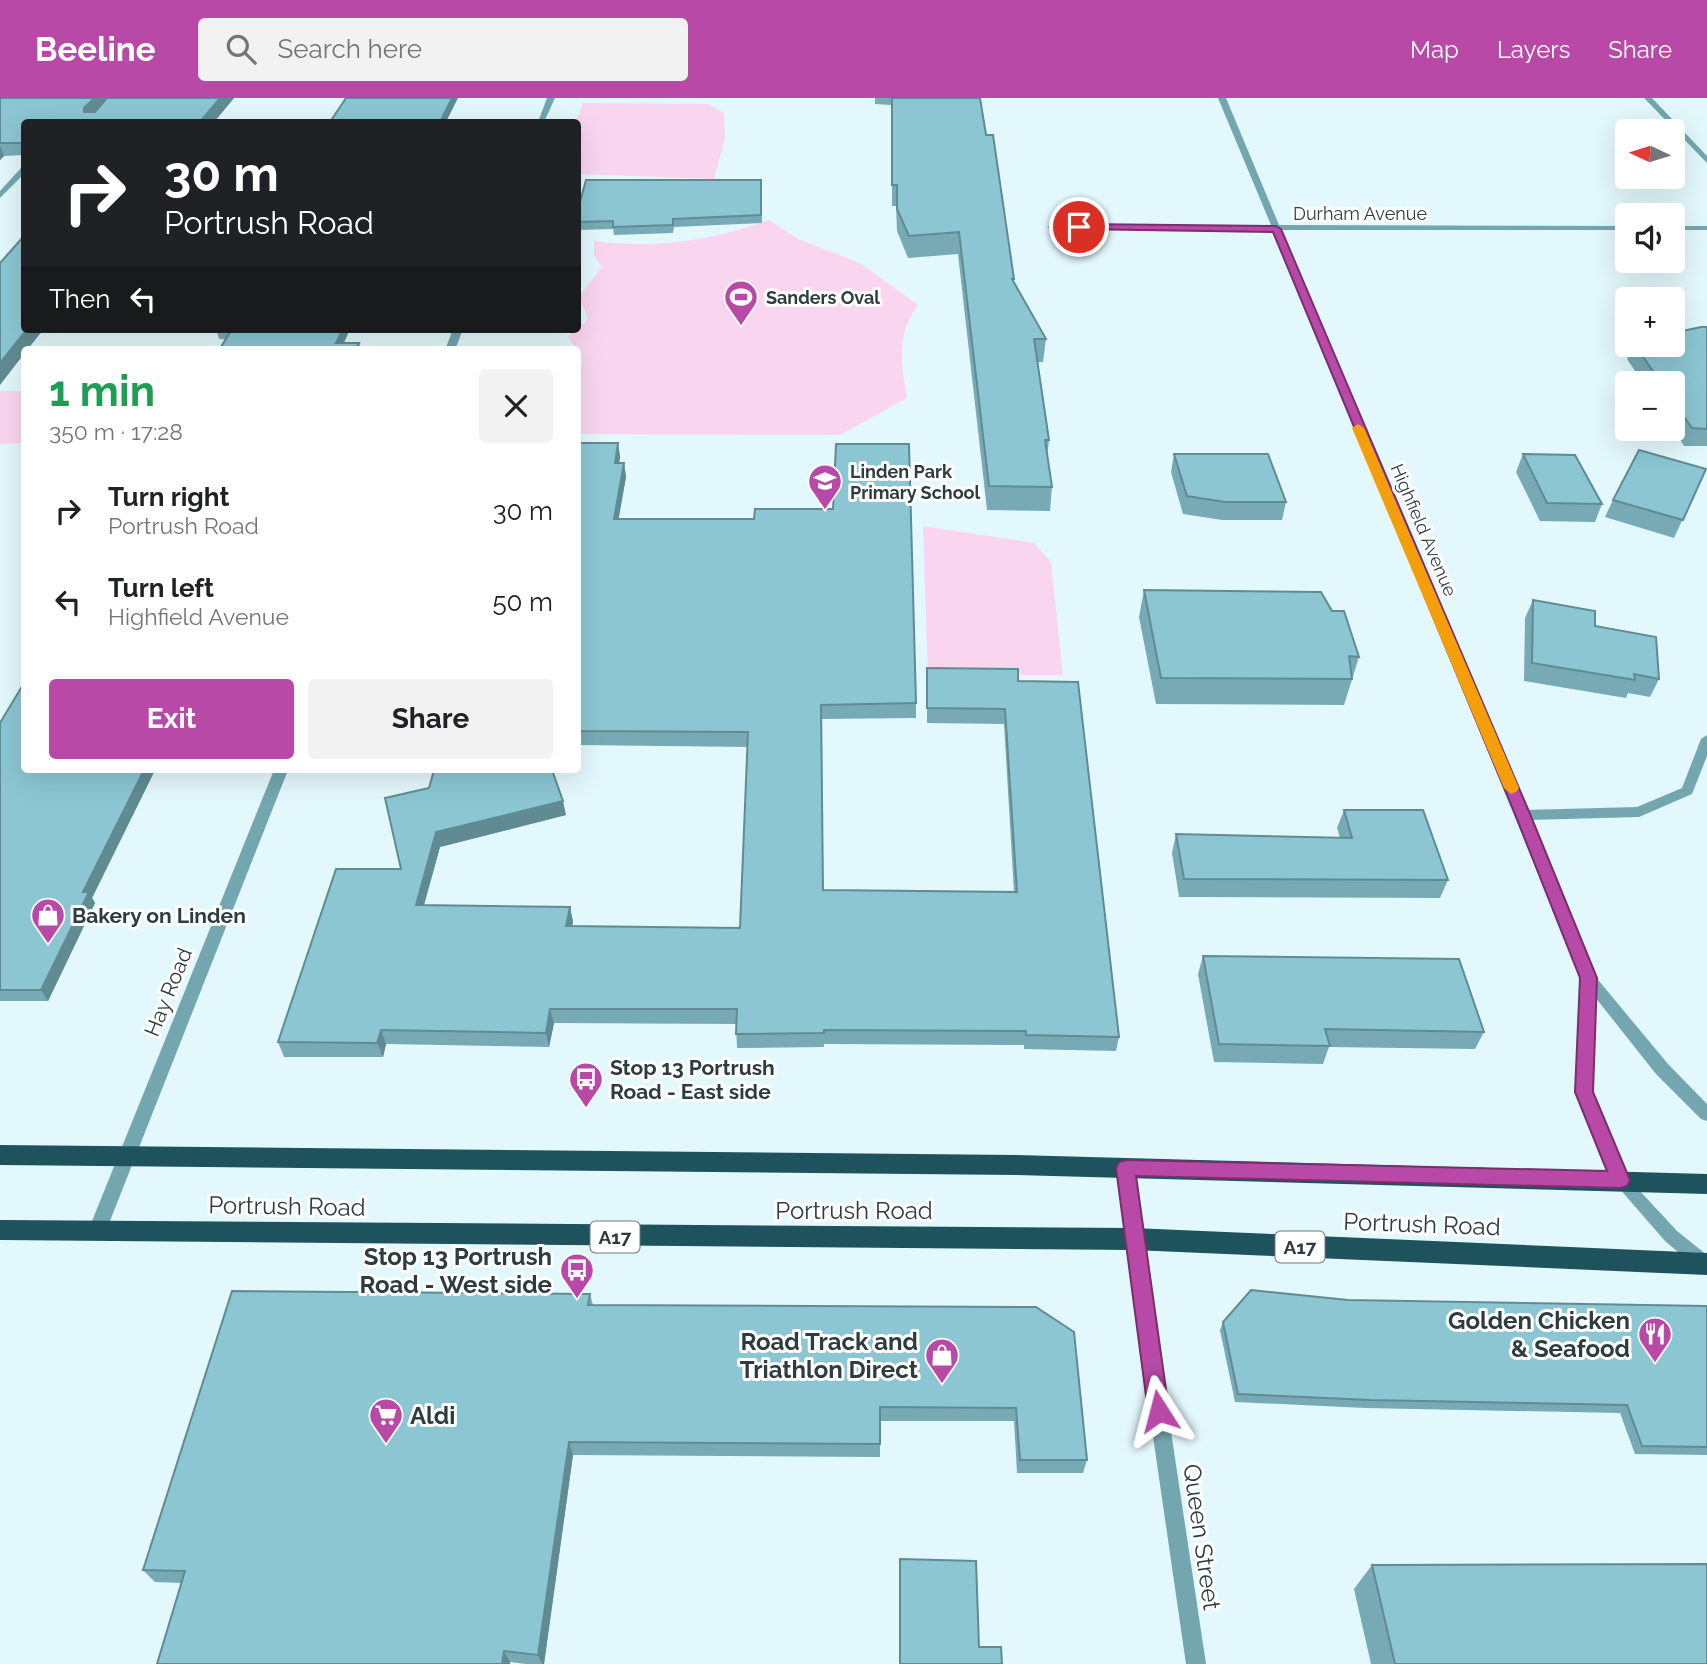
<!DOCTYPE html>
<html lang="en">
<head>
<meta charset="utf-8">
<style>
  :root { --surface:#fff; --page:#f2f2f2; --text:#202124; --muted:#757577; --accent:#b849a7 }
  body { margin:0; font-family:Raleway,sans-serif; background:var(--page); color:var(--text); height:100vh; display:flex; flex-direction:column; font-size:26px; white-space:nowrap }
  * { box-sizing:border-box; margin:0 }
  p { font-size:23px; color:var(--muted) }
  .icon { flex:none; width:38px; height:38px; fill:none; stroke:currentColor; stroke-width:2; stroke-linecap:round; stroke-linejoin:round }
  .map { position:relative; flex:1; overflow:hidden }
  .drawer { position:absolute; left:21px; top:248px; width:560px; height:427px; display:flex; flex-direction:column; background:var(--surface); border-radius:7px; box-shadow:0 7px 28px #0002 }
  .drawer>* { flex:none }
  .banner { position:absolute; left:21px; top:21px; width:560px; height:214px; border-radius:7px; box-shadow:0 7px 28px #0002; background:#202124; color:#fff; overflow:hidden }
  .needle { width:46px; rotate:274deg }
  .tools { position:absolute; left:1615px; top:21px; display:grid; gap:14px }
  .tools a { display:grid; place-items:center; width:70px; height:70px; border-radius:7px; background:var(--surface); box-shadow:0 7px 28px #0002; font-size:35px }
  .pin { position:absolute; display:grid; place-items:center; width:60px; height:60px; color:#fff; margin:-30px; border:4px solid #fff; border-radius:50%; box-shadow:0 2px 7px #0007 }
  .me { position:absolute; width:77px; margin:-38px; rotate:351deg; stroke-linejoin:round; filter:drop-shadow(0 0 5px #0008) }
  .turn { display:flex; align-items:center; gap:24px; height:147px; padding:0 28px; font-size:32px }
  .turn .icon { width:91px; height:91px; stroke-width:2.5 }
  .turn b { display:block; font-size:49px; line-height:60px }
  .then { display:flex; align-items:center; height:66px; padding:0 28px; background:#0003; gap:14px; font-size:26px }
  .round { display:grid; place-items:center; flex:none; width:74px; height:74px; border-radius:7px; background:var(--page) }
  .summary { display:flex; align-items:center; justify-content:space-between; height:119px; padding:0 28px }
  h1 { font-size:42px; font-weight:700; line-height:52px; color:#1e9e55 }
  .primary-button { display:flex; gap:14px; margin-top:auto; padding:14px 28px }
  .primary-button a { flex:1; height:80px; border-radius:7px; background:var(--accent); color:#fff; font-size:28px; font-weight:700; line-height:80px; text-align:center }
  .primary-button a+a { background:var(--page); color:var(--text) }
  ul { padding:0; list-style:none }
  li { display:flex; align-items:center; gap:21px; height:91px; padding:0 28px }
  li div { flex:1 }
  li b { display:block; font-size:26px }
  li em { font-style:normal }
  header { display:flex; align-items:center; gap:42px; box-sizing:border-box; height:98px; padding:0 35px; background:var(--accent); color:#fff }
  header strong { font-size:33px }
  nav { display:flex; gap:38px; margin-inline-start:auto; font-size:24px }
  .search { width:490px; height:63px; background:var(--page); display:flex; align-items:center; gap:18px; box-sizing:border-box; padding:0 24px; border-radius:7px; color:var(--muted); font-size:26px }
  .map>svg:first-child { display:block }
</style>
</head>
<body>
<header>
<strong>Beeline</strong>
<div class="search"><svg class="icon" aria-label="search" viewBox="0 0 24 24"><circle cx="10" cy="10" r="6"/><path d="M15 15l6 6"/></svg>Search here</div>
<nav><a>Map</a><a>Layers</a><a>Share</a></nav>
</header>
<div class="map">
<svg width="1707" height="1566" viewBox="0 0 1707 1566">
  <rect width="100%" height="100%" fill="#e3f8fc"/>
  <path fill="#f9d5f0" d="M 583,5 L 708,6 L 724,15 L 725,40 L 714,81 L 578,76 L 576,24 Z
    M 769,122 L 798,141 L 860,165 L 918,207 C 896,238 901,264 907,300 L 840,337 L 578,336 L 578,301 L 582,297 C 575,288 575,271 582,262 L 568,238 L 588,221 L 579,198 L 602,169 L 594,158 L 594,143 C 655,151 712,143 769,122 Z
    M 0,293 L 24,293 L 24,345 L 0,346 Z
    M 923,428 L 1034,445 L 1051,464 L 1063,577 L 928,577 Z"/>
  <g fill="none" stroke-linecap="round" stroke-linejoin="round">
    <path fill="#74a6b0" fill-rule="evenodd" d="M 547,0 L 555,0 L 544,24 L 538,24 Z
      M 1218,0 L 1226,0 L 1279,127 L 1628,128 L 1628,132 L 1281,132 L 1525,712 L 1637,709 L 1682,690 L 1701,641 L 1707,637 L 1707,658 L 1692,696 L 1639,719 L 1529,722 L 1594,877 L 1668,966 L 1707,1006 L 1707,1023 L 1701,1021 L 1656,976 L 1595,899 L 1592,994 L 1626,1078 L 1677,1133 L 1707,1157 L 1707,1172 L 1698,1171 L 1665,1143 L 1612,1082 L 1576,994 L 1581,880 L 1273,132 L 1051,131 L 1047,129 L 1051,127 L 1271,127 Z
      M 1644,0 L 1652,0 L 1707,58 L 1707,65 Z
      M 21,70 L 24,70 L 24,76 L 0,100 L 0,93 Z
      M 1673,128 L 1707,128 L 1707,132 L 1673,132 Z
      M 453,231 L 463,231 L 455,252 L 445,252 Z
      M 274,672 L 288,672 L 106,1133 L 103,1138 L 97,1141 L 91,1138 L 88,1133 Z
      M 1126,1063 L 1132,1065 L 1134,1070 L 1153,1214 L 1206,1566 L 1186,1566 L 1135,1214 L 1118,1070 L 1120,1065 Z"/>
    <path fill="#1e525c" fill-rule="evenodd" d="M 0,1047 L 1016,1057 L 1707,1076 L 1707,1096 L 1016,1077 L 0,1067 Z
      M 0,1122 L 1133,1130 L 1707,1155 L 1707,1177 L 1133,1152 L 0,1142 Z"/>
  </g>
  <path fill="#78aab5" d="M 0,0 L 234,0 L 214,24 L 24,24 L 24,57 L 4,58 L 0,62 Z
    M 875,0 L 980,0 L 1014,181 L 1014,184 L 1046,241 L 1043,264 L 1038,264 L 1049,342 L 1047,359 L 1052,389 L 1050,413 L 987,412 L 958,156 L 908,160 L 897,133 L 896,108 L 892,108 L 892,7 L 875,6 Z
    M 761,82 L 762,125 L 674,129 L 673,135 L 614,137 L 613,131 L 578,132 L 578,111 Z
    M 1707,229 L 1707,348 L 1684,348 L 1673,331 L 1673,285 L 1643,285 L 1627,261 L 1632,247 L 1673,247 Z
    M 216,231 L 350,231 L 344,245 L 219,241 Z
    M 578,345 L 618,345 L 620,359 L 619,365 L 624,365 L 626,379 L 618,421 L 916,605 L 916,620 L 822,621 L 823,792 L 1014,794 L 1004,626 L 927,625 L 927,570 L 1018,583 L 1119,939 L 1116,953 L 1024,951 L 1024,947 L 824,946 L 824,949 L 737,950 L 736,926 L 554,925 L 549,949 L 386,946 L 383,959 L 284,959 L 278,944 L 401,771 L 429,690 L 566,717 L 440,749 L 424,807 L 570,809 L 573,824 L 572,828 L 740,830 L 748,649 L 578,647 Z
    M 1174,356 L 1286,404 L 1282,422 L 1222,422 L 1183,416 L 1171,374 Z
    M 1523,356 L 1602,406 L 1595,424 L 1540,423 L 1516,374 Z
    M 1706,371 L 1674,440 L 1605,419 L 1613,402 Z
    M 1144,492 L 1359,559 L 1344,607 L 1156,606 L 1139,519 Z
    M 1533,502 L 1595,528 L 1659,581 L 1650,599 L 1628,595 L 1626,600 L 1524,583 L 1525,520 Z
    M 0,625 L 24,672 L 155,672 L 92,800 L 95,805 L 48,903 L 0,903 Z
    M 1344,712 L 1448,782 L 1440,800 L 1179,799 L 1172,755 L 1176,736 L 1340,740 L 1337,730 Z
    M 1203,858 L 1484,934 L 1475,951 L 1329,949 L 1323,966 L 1214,964 L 1198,876 Z
    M 590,1196 L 593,1207 L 1036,1209 L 1087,1362 L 1083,1375 L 1017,1375 L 1014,1323 L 880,1323 L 880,1359 L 573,1357 L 544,1566 L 526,1566 L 510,1564 L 510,1566 L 157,1566 L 181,1485 L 155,1484 L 143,1472 Z
    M 1348,1202 L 1707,1208 L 1707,1357 L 1635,1356 L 1620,1315 L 1365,1310 L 1235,1304 L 1220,1232 L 1223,1224 Z
    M 900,1461 L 979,1549 L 1002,1566 L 899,1566 Z
    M 1372,1467 L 1707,1566 L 1371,1566 L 1354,1491 Z"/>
  <path fill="#618b93" d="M 94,0 L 109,0 L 88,22 L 84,14 L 84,10 Z
    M 220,0 L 234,0 L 214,24 L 200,24 Z
    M 452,0 L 458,0 L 446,24 L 440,24 Z
    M 0,47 L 4,58 L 0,62 Z
    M 27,231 L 44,231 L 27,252 L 24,252 L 24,256 L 0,287 L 0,265 Z
    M 343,231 L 350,231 L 340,252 L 336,245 Z
    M 359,245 L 361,252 L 355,252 Z
    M 618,345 L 620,359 L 617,379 L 615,365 Z
    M 624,365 L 626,379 L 616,436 L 614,421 Z
    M 144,672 L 155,672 L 92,800 L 95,805 L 48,903 L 41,892 L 83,794 Z
    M 563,703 L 566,717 L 440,749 L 420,821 L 416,807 L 436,734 Z
    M 570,809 L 573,824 L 570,842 L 566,828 Z
    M 550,911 L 554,925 L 549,949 L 546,935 Z
    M 381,932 L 386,946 L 383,959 L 377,945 Z
    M 569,1344 L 573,1357 L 544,1566 L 542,1566 L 538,1557 Z
    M 504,1553 L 510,1564 L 510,1566 L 502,1566 Z"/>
  <path fill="#8bc6d2" stroke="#618b93" stroke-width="2" d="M 0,0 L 94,0 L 84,10 L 84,14 L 95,14 L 107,0 L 220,0 L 200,24 L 24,24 L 24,45 L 0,45 Z
    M 346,0 L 452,0 L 440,24 L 330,24 Z
    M 892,0 L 980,0 L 986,37 L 993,37 L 1014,181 L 1012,181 L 1046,241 L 1034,241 L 1049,342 L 1045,342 L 1052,389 L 989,388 L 959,134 L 909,138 L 897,111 L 897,87 L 892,87 Z
    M 586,82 L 761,82 L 761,117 L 673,121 L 673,127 L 613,129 L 613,123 L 578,124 L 578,111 Z
    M 24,138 L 24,231 L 27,231 L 0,265 L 0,165 Z
    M 1701,229 L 1707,229 L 1707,331 L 1692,330 L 1673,303 L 1673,285 L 1661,285 L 1635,247 L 1673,247 L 1673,235 Z
    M 232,231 L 343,231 L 336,245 L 359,245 L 355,252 L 219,252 Z
    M 578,345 L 618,345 L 615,365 L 624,365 L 614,421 L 754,421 L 755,411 L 833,411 L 836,346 L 909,346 L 916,605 L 821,607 L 823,792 L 1017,794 L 1005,611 L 927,610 L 927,570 L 1018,571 L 1018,583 L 1078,584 L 1119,939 L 1026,937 L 1026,933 L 824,932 L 824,935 L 736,936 L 737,911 L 550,911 L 546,935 L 381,932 L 377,945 L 278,944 L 336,771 L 401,771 L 385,700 L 429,690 L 434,672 L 552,672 L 563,703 L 436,734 L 416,807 L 570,809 L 566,828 L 740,830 L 748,634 L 578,633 Z
    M 1639,352 L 1706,371 L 1683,422 L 1613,402 Z
    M 1174,356 L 1268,356 L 1286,404 L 1225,404 L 1187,398 Z
    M 1523,356 L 1575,357 L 1602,406 L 1547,405 Z
    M 1144,492 L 1321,494 L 1332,513 L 1344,513 L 1359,559 L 1349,558 L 1352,581 L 1161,580 Z
    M 1533,502 L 1595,513 L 1595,528 L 1656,539 L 1659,581 L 1634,576 L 1635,582 L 1532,565 Z
    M 24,585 L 24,672 L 144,672 L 83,794 L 89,794 L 41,892 L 0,892 L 0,625 Z
    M 1344,712 L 1423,712 L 1448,782 L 1184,781 L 1176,736 L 1352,740 Z
    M 1203,858 L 1459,861 L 1484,934 L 1325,931 L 1330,948 L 1219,946 Z
    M 1251,1192 L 1348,1202 L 1707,1208 L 1707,1349 L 1642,1348 L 1627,1307 L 1369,1302 L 1238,1296 L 1223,1224 Z
    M 232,1193 L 590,1196 L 588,1207 L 1036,1209 L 1074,1234 L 1087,1362 L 1020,1362 L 1016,1310 L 880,1309 L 880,1346 L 569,1344 L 538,1557 L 504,1553 L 502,1566 L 157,1566 L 185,1473 L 143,1472 Z
    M 900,1461 L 976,1463 L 979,1549 L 1001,1549 L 1002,1566 L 900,1566 Z
    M 1707,1466 L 1707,1566 L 1395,1566 L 1372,1467 Z"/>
  <path fill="#b849a7" stroke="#782f6d" stroke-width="2" d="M 1079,126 L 1276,128 L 1281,131 L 1530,716 L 1597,880 L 1593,994 L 1630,1082 L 1627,1088 L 1620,1090 L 1136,1078 L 1169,1313 L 1166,1321 L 1159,1324 L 1151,1321 L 1148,1313 L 1116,1070 L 1119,1064 L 1126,1062 L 1607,1073 L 1575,994 L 1580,880 L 1515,716 L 1273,134 L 1075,131 L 1074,129 Z"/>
  <path fill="#f59e0b" d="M 1358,326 L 1364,330 L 1519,690 L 1516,694 L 1511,696 L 1504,690 L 1352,330 Z"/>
  <defs>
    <g id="stadium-pin" transform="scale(1.75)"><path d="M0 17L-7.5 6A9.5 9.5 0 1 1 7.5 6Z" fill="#b849a7" stroke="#fff"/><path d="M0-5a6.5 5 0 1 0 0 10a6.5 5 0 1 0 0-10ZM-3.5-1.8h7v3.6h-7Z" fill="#fff"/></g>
    <g id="school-pin" transform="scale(1.75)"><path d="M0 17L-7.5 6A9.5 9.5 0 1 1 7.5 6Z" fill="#b849a7" stroke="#fff"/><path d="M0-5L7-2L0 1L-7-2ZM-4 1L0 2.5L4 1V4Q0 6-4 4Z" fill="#fff"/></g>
    <g id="shop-pin" transform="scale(1.75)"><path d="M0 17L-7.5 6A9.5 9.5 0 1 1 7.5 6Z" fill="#b849a7" stroke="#fff"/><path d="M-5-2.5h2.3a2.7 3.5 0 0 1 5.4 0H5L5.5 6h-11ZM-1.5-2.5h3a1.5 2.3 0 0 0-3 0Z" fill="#fff"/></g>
    <g id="bus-pin" transform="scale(1.75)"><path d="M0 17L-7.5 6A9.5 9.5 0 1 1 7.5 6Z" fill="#b849a7" stroke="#fff"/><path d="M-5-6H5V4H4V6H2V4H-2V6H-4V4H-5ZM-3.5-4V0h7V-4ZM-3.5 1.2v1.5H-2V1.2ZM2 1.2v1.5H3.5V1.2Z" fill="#fff"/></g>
    <g id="restaurant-pin" transform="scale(1.75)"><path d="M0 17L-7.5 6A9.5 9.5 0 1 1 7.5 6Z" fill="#b849a7" stroke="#fff"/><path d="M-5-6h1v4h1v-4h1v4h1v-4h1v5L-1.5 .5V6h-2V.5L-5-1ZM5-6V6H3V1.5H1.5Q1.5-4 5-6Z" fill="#fff"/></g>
    <g id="supermarket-pin" transform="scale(1.75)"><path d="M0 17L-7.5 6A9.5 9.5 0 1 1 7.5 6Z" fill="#b849a7" stroke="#fff"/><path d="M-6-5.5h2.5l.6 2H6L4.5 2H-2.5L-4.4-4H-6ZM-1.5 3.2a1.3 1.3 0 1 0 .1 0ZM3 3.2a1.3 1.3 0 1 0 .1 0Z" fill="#fff"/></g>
  </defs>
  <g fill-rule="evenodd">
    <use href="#stadium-pin" x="741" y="199"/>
    <use href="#school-pin" x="825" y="383"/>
    <use href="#shop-pin" x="48" y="817"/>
    <use href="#bus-pin" x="586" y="981"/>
    <use href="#bus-pin" x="577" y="1172"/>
    <use href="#restaurant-pin" x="1655" y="1236"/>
    <use href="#shop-pin" x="942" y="1257"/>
    <use href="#supermarket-pin" x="386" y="1317"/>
  </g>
  <g text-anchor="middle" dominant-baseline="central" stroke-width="6" stroke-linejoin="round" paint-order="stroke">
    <g font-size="18" fill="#2e3c3e" stroke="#fff">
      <text x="1360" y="115">Durham Avenue</text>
      <text transform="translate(1424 432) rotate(67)">Highfield Avenue</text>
    </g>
    <g font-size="18" font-weight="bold" fill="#2e3c3e" stroke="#fff" text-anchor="start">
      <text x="766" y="199">Sanders Oval</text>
      <text x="850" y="373">Linden Park<tspan x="850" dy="21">Primary School</tspan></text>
    </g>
    <g fill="#fff" stroke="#6d7678" stroke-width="2">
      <rect x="590.5" y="1123.5" width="49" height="31" rx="5"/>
      <rect x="1275.5" y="1133.5" width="49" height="31" rx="5"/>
    </g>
    <g font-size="19" font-weight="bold" fill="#2e3c3e">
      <text x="615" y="1139">A17</text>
      <text x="1300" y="1149">A17</text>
    </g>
    <g font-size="21" font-weight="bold" fill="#2e3c3e" stroke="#fff" text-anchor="start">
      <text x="72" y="817">Bakery on Linden</text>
      <text x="610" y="969">Stop 13 Portrush<tspan x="610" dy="24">Road - East side</tspan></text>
    </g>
    <g font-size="21" fill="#2e3c3e" stroke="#fff">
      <text transform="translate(168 894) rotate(-68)">Hay Road</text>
    </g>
    <g font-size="24" fill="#2e3c3e" stroke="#fff">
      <text transform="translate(287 1108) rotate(1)">Portrush Road</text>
      <text x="854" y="1112">Portrush Road</text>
      <text transform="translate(1422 1126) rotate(2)">Portrush Road</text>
      <text transform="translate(1202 1439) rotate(82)">Queen Street</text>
    </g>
    <g font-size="24" font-weight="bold" fill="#2e3c3e" stroke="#fff" text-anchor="end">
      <text x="552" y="1158">Stop 13 Portrush<tspan x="552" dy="28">Road - West side</tspan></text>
      <text x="1630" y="1222">Golden Chicken<tspan x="1630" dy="28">&amp; Seafood</tspan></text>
      <text x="918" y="1243">Road Track and<tspan x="918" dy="28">Triathlon Direct</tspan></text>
      <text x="410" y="1317" text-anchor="start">Aldi</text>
    </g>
  </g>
</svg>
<div class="tools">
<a><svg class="needle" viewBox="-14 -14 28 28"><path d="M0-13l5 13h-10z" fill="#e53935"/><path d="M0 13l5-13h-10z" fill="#757577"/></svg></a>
<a><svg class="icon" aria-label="sound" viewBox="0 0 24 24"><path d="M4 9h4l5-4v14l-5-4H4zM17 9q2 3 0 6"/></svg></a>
<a>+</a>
<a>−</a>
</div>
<div class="pin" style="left:1079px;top:129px;background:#d93025"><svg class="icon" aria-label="arrive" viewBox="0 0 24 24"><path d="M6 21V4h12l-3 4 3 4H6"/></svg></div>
<svg class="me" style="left:1159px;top:1313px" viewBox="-20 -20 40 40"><path d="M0-17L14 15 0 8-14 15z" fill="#b849a7" stroke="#fff" stroke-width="4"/></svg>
<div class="banner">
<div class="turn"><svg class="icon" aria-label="right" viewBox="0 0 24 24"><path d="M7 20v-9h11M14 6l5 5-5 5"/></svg><div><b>30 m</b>Portrush Road</div></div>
<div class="then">Then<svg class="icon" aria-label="left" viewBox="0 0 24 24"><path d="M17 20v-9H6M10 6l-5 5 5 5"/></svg></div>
</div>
<section class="drawer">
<div class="summary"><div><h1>1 min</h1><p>350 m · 17:28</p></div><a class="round"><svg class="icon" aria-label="close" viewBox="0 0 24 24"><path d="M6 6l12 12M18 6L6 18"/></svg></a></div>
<ul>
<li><svg class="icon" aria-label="right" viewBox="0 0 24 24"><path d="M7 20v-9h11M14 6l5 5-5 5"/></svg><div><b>Turn right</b><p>Portrush Road</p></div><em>30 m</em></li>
<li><svg class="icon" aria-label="left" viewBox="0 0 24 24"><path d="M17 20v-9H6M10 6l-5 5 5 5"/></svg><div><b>Turn left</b><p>Highfield Avenue</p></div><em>50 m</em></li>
</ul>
<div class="primary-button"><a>Exit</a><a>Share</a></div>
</section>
</div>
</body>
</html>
